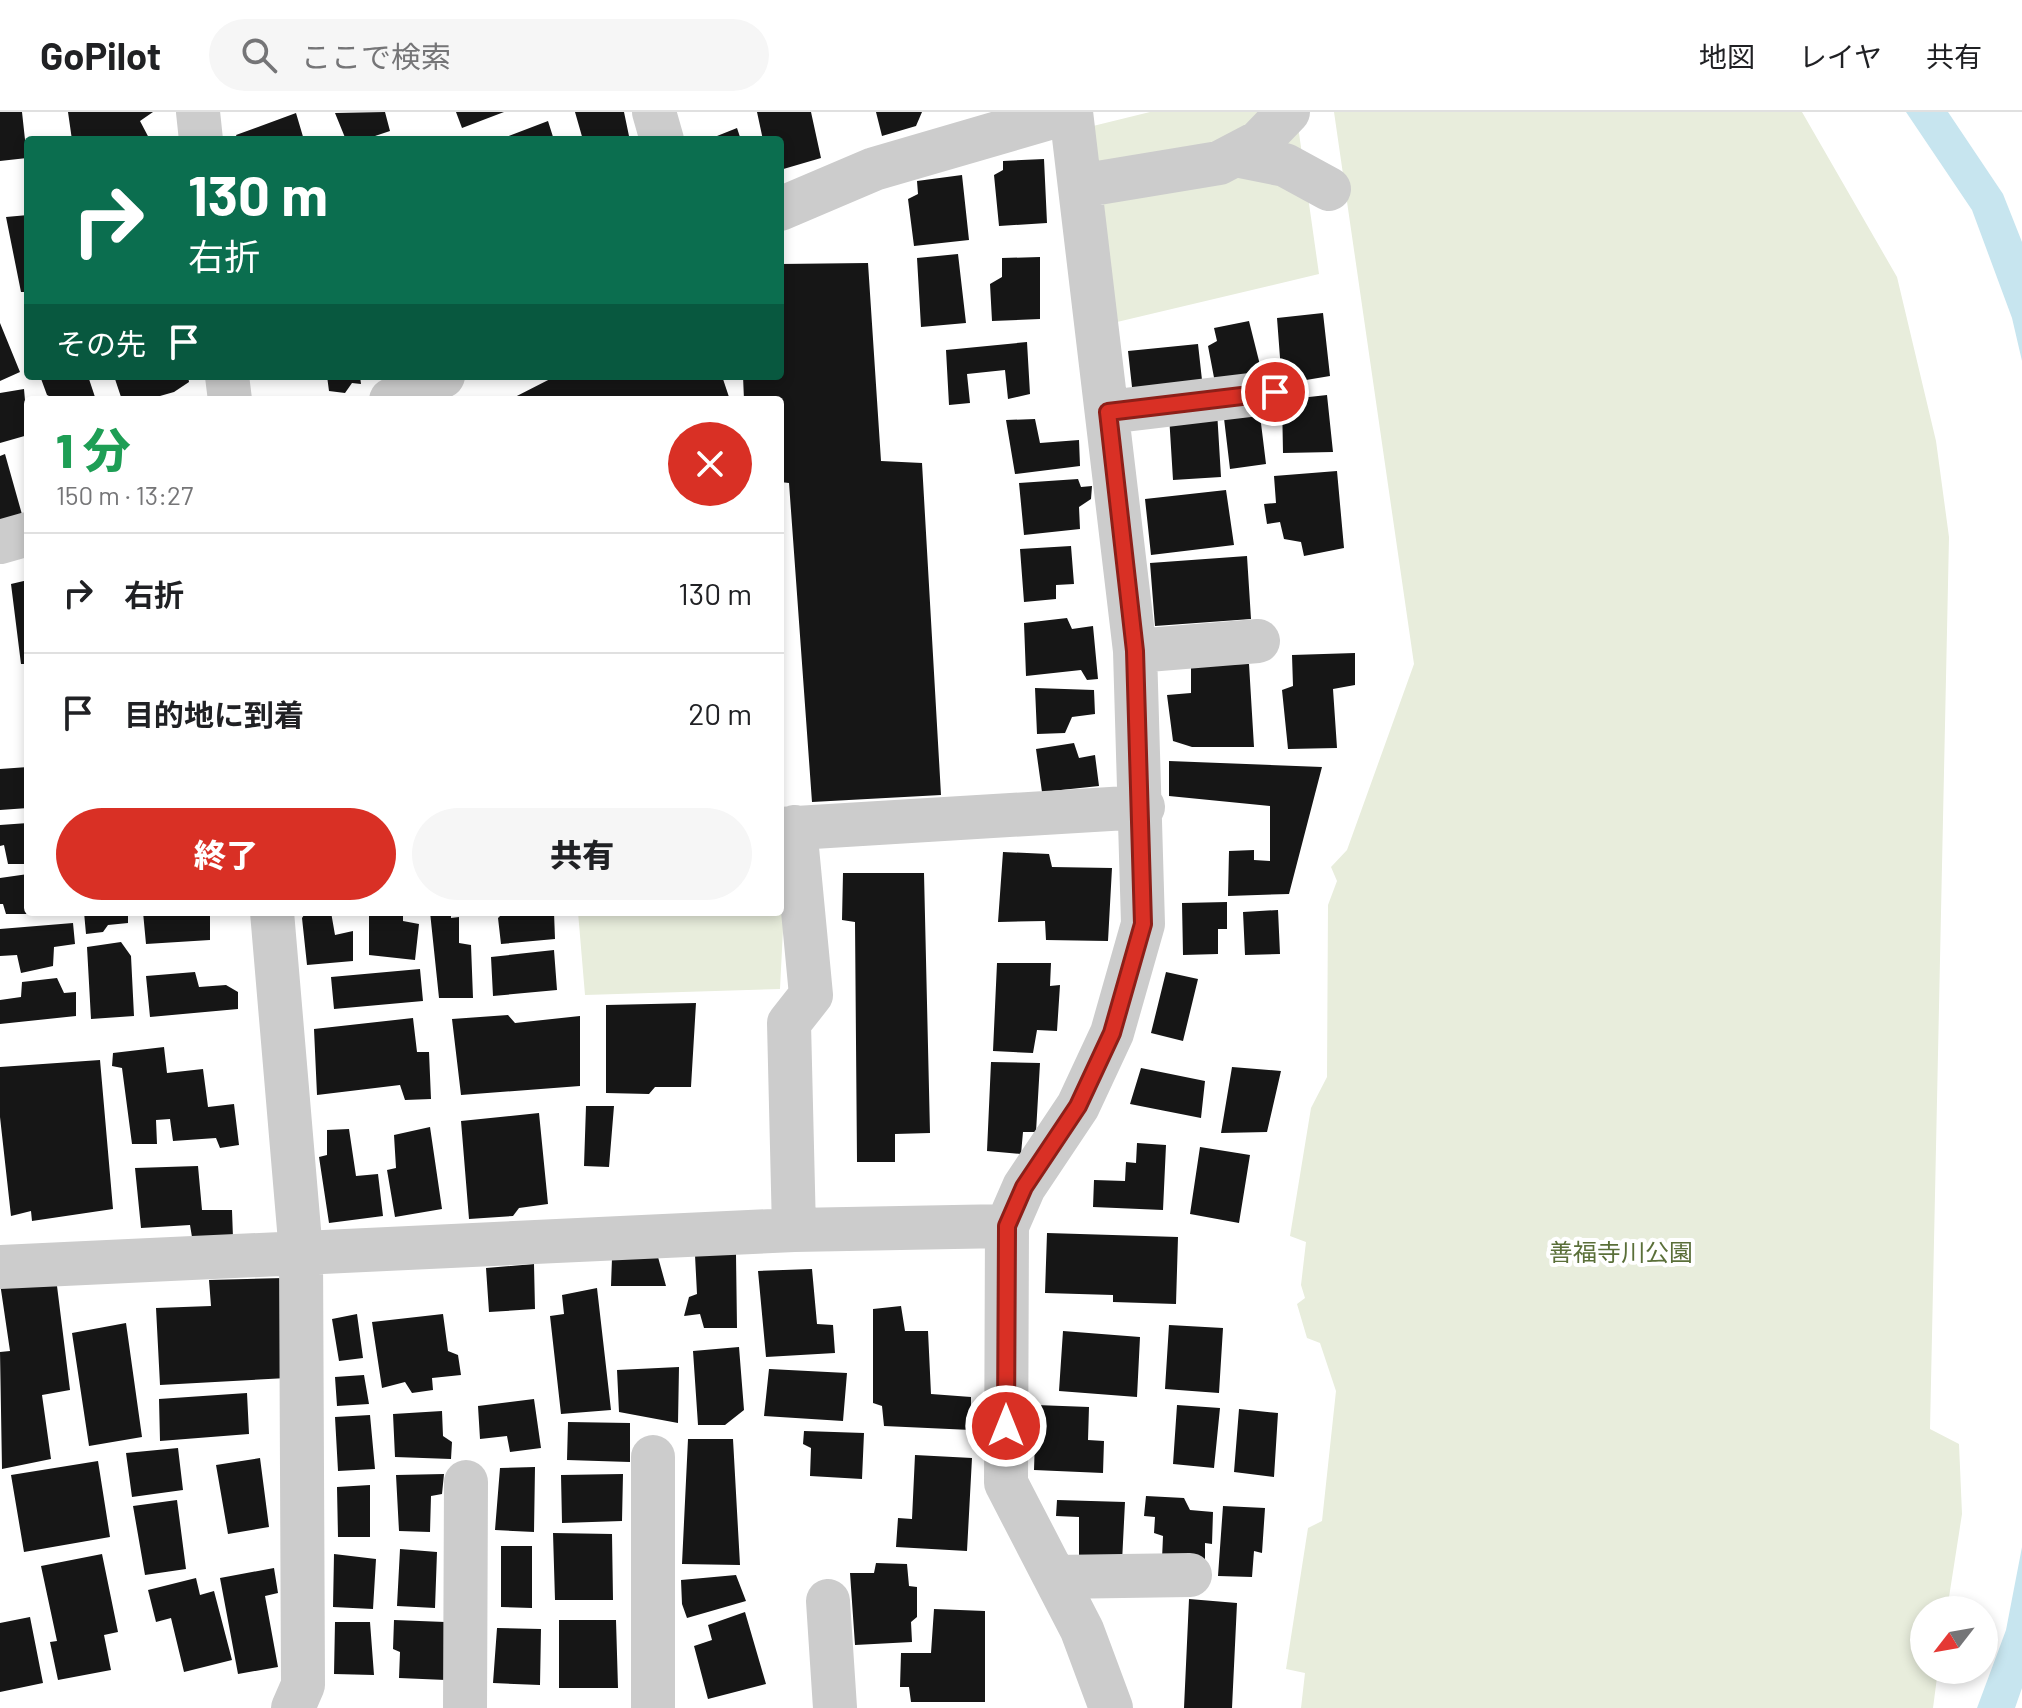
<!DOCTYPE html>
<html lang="ja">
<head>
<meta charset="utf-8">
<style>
  :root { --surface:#fff; --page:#f6f6f6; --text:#202124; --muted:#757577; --line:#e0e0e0; --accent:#d93025 }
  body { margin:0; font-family:Barlow,"Noto Sans JP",sans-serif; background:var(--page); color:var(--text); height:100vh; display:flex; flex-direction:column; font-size:30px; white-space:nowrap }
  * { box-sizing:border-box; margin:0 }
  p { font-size:26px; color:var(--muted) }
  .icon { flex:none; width:44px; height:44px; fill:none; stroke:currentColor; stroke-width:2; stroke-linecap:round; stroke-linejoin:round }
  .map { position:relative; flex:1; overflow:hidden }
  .sheet { position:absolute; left:24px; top:284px; width:760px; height:520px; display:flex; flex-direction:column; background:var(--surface); border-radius:8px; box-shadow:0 4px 12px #0003 }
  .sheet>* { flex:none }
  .top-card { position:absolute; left:24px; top:24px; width:760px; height:244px; border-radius:8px; box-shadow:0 4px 12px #0003; background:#0b6e4f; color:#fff; overflow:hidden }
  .needle { width:52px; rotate:239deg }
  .tools { position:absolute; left:1910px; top:1484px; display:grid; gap:16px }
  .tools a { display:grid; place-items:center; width:88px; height:88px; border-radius:50%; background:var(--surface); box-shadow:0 4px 12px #0003; font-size:40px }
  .pin { position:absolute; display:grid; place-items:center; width:68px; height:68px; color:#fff; margin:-34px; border:4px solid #fff; border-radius:50%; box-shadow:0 2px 8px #0007 }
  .me { position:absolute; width:88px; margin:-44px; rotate:0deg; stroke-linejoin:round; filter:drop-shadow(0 0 6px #0008) }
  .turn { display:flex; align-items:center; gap:28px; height:168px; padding:0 32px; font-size:36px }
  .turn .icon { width:104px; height:104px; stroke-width:2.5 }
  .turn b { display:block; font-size:56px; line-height:68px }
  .then { display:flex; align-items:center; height:76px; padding:0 32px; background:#0003; gap:16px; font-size:30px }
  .round { display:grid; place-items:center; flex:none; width:84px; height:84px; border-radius:42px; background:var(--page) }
  .head { display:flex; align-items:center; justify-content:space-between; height:136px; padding:0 32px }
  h1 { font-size:48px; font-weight:800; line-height:60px; color:#1e9e55 }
  .cta { display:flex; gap:16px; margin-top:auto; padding:16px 32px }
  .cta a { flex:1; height:92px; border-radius:48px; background:var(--accent); color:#fff; font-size:32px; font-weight:800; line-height:92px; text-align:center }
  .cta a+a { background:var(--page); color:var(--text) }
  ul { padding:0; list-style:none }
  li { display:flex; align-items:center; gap:24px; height:120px; padding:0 32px; border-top:2px solid var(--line) }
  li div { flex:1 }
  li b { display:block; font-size:30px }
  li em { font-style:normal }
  header { display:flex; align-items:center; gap:48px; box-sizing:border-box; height:112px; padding:0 40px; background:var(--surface); border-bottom:2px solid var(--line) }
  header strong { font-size:38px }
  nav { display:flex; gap:44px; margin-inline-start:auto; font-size:28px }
  .search { width:560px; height:72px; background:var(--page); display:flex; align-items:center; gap:20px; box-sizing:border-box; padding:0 28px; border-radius:44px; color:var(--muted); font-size:30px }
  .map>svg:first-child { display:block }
</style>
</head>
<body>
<header>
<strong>GoPilot</strong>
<div class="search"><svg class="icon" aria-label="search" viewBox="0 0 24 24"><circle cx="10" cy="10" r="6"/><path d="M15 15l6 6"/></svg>ここで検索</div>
<nav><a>地図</a><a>レイヤ</a><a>共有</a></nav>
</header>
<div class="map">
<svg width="2022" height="1596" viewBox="0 0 2022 1596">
  <rect width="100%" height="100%" fill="#fff"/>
  <path fill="#e8eddc" d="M 1150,0 L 1296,0 L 1319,162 L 1117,210 L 1093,14 Z
    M 1334,0 L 1802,0 L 1897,165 L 1936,329 L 1949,425 L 1930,1317 L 1959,1332 L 1962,1402 L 1947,1498 L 1924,1498 L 1924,1558 L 1938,1558 L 1933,1596 L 1301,1596 L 1305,1561 L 1286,1557 L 1308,1416 L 1322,1409 L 1336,1279 L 1320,1231 L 1307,1226 L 1297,1192 L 1305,1186 L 1301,1173 L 1306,1130 L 1290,1124 L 1311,996 L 1327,965 L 1328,793 L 1337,769 L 1331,755 L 1347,738 L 1414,552 Z
    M 780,774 L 785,778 L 780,877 L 585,883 L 578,800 L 780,800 Z"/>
  <path fill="#c7e5ef" d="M 1906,0 L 1948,0 L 2003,82 L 2022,130 L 2022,249 L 2012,206 L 1972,98 Z
    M 2022,1435 L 2022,1576 L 2015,1596 L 1977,1596 L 2006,1518 Z"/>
  <path fill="#161616" d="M 0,0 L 22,0 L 27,46 L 0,49 Z
    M 68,0 L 153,0 L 140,9 L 150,28 L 72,28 Z
    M 385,0 L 390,19 L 363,28 L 346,28 L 335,1 Z
    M 456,0 L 504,0 L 462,16 Z
    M 575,0 L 624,0 L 629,24 L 583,28 Z
    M 757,0 L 811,0 L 821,46 L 780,58 L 780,28 L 763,28 Z
    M 876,0 L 922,0 L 916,14 L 882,24 Z
    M 296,1 L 304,28 L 238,28 L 236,23 Z
    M 548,9 L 554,28 L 498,28 Z
    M 737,16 L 741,28 L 707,28 Z
    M 1044,47 L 1047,111 L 999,114 L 994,63 L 1003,58 L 1003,49 Z
    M 962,63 L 969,128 L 914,134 L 908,87 L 918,82 L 917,69 Z
    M 28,103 L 28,180 L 21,180 L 6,105 Z
    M 958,142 L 966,211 L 921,215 L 917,146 Z
    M 1040,145 L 1040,207 L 992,209 L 990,172 L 1002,165 L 1002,146 Z
    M 868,151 L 881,349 L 922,351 L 941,683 L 812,690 L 789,371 L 780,370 L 780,288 L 744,288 L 743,264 L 780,264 L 780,152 Z
    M 1323,201 L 1330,264 L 1282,272 L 1277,206 Z
    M 1249,209 L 1263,265 L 1216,276 L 1208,234 L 1217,229 L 1214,216 Z
    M 0,211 L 20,260 L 0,269 Z
    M 1027,230 L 1030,282 L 1008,287 L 1005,258 L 967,262 L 970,291 L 949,293 L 946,238 Z
    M 1198,232 L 1203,277 L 1133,284 L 1128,239 Z
    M 40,264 L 88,264 L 96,288 L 57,288 L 47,283 Z
    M 114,264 L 188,264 L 189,270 L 174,280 L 146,288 L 122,288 Z
    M 327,264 L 360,264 L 361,272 L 352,271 L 345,281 L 329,279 Z
    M 556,264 L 722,264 L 730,288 L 509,288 Z
    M 24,277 L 28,323 L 0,331 L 0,281 Z
    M 1327,283 L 1333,340 L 1283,341 L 1282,288 Z
    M 1259,295 L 1266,352 L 1230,357 L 1223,298 Z
    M 1217,299 L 1221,365 L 1173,368 L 1169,303 Z
    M 1035,307 L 1040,331 L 1079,328 L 1080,354 L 1015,362 L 1006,308 Z
    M 5,342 L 23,406 L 0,415 L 0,344 Z
    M 1337,359 L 1344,436 L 1304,444 L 1301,430 L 1284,427 L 1280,410 L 1267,412 L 1264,392 L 1276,391 L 1274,364 Z
    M 1078,367 L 1081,375 L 1092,374 L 1091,387 L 1079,395 L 1080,417 L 1024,423 L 1019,371 Z
    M 1226,378 L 1234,433 L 1151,443 L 1145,387 Z
    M 1071,434 L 1074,472 L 1056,473 L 1056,487 L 1024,490 L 1020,437 Z
    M 1247,444 L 1251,507 L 1155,514 L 1150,451 Z
    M 28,468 L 28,552 L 21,552 L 11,472 Z
    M 1067,506 L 1072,517 L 1093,514 L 1098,567 L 1087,568 L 1081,558 L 1026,564 L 1024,511 Z
    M 1355,541 L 1355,573 L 1333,577 L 1337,636 L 1288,637 L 1282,578 L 1293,574 L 1292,543 Z
    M 1249,552 L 1254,635 L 1192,635 L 1173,629 L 1167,583 L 1191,581 L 1191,553 Z
    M 1035,576 L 1094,578 L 1095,602 L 1072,605 L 1065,621 L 1037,622 Z
    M 1074,631 L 1079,646 L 1095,643 L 1099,674 L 1042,680 L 1036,637 Z
    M 1169,649 L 1322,655 L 1289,782 L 1228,784 L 1229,739 L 1254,738 L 1254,748 L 1270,749 L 1270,694 L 1169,684 Z
    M 28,655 L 28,696 L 0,698 L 0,657 Z
    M 28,711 L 28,752 L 8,752 L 4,733 L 0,734 L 0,713 Z
    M 1003,740 L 1049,742 L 1052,755 L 1112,756 L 1108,829 L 1046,828 L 1045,809 L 998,810 Z
    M 843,761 L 924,761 L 930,1021 L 895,1022 L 895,1050 L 857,1050 L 855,810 L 842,808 Z
    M 28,762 L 28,800 L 43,802 L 6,802 L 3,792 L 0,792 L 0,766 Z
    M 1227,790 L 1227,817 L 1218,817 L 1218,842 L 1183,843 L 1182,791 Z
    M 1278,798 L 1280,842 L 1245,843 L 1243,800 Z
    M 84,800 L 128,800 L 128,811 L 108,813 L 103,820 L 86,822 Z
    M 143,800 L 210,800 L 210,828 L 146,832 Z
    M 306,800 L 331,800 L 335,823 L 353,819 L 353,849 L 307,853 L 302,806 Z
    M 369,800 L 403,800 L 403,809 L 419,812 L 415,848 L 369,843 Z
    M 430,800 L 451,800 L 451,806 L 459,805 L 459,831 L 471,833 L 473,886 L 439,886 Z
    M 504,800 L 554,800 L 555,827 L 501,832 L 498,806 Z
    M 73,811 L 75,832 L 54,835 L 53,854 L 21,861 L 17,843 L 0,844 L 0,817 Z
    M 121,830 L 131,844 L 134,904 L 91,907 L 87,835 Z
    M 554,838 L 557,878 L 493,884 L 491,845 Z
    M 997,851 L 1051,851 L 1050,874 L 1060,873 L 1057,919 L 1037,918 L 1033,941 L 993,939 Z
    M 420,857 L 423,889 L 334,897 L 331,865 Z
    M 195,860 L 199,875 L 226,873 L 238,880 L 238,897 L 150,905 L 146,864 Z
    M 1166,860 L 1198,867 L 1183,929 L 1151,921 Z
    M 57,866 L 64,881 L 76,880 L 76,904 L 0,912 L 0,888 L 21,885 L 22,870 Z
    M 696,891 L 691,975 L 655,975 L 649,982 L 606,981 L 606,893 Z
    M 508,903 L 515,911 L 580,904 L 580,974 L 461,983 L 452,907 Z
    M 413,906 L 417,940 L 429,940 L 431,987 L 405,988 L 400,973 L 317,983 L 314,917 Z
    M 164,935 L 167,961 L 203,957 L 208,995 L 234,992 L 239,1033 L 220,1036 L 216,1026 L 173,1029 L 170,1007 L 156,1008 L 157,1032 L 132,1032 L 122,956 L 112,954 L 113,941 Z
    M 100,948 L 113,1097 L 32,1109 L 31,1099 L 11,1104 L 0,1005 L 0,955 Z
    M 991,950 L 1040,951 L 1036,1020 L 1023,1020 L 1021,1042 L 987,1039 Z
    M 1232,955 L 1281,959 L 1267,1020 L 1221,1021 Z
    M 1141,956 L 1205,969 L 1201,1006 L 1130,992 Z
    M 586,994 L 614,994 L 609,1055 L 584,1054 Z
    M 539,1001 L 548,1092 L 519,1096 L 513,1104 L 469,1107 L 461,1009 Z
    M 430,1015 L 442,1097 L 395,1105 L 387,1058 L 396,1056 L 394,1023 Z
    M 349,1017 L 356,1064 L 378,1062 L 383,1104 L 329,1111 L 319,1045 L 327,1043 L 327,1018 Z
    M 1137,1031 L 1166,1033 L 1163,1098 L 1093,1095 L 1094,1068 L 1125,1069 L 1126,1050 L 1136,1051 Z
    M 1200,1035 L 1250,1043 L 1239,1111 L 1190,1102 Z
    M 198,1054 L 202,1098 L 232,1098 L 233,1126 L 192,1125 L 190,1113 L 141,1116 L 135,1056 Z
    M 1047,1121 L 1178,1125 L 1176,1192 L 1113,1190 L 1113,1183 L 1045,1181 Z
    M 736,1142 L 737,1216 L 704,1216 L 700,1202 L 684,1204 L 689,1185 L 697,1182 L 695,1143 Z
    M 658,1145 L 666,1174 L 611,1174 L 612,1146 Z
    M 534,1152 L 535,1197 L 489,1200 L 486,1156 Z
    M 812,1157 L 817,1212 L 833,1213 L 835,1241 L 766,1245 L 758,1159 Z
    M 56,1166 L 70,1278 L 42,1283 L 51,1347 L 2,1357 L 0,1240 L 10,1239 L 0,1171 Z
    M 284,1166 L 287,1266 L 160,1273 L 156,1196 L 211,1194 L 209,1168 Z
    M 597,1176 L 611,1298 L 561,1302 L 550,1204 L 564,1202 L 562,1183 Z
    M 901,1194 L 905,1219 L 928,1219 L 931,1282 L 971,1285 L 971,1318 L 884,1314 L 882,1294 L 873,1291 L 873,1197 Z
    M 357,1202 L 363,1246 L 339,1249 L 332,1207 Z
    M 443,1202 L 448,1239 L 458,1243 L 461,1263 L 432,1266 L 433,1278 L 412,1281 L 405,1270 L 382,1276 L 372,1210 Z
    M 126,1211 L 142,1325 L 89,1334 L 72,1221 Z
    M 1169,1213 L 1223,1216 L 1219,1281 L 1165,1277 Z
    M 1063,1219 L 1140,1225 L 1137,1285 L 1059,1279 Z
    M 739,1235 L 744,1298 L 725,1313 L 698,1313 L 693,1239 Z
    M 679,1255 L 678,1311 L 619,1300 L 617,1258 Z
    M 769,1257 L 847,1261 L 843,1309 L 764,1304 Z
    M 364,1263 L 369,1292 L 337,1294 L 335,1265 Z
    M 247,1281 L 249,1322 L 160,1329 L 159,1287 Z
    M 534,1287 L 541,1336 L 510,1340 L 507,1324 L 480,1327 L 478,1294 Z
    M 1036,1293 L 1089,1295 L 1088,1328 L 1104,1329 L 1103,1361 L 1034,1358 Z
    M 1177,1293 L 1220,1296 L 1214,1356 L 1173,1352 Z
    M 1239,1297 L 1278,1301 L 1274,1365 L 1234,1360 Z
    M 442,1299 L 443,1324 L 452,1330 L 451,1347 L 395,1345 L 393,1302 Z
    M 370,1303 L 375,1357 L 338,1359 L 335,1305 Z
    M 568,1310 L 630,1311 L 630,1350 L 567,1348 Z
    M 804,1319 L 864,1321 L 862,1367 L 810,1364 L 811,1336 L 803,1332 Z
    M 688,1327 L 733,1327 L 740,1453 L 682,1452 Z
    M 178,1336 L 183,1378 L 132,1385 L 126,1341 Z
    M 915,1343 L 972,1346 L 967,1439 L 896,1435 L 898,1406 L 912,1407 Z
    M 260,1346 L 269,1415 L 228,1422 L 216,1353 Z
    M 98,1349 L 110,1425 L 24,1440 L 11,1363 Z
    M 535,1355 L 534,1420 L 495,1418 L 500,1356 Z
    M 444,1362 L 442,1382 L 431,1384 L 430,1420 L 399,1419 L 396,1363 Z
    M 623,1362 L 622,1409 L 562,1411 L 561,1363 Z
    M 370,1373 L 370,1425 L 338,1425 L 337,1375 Z
    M 1146,1384 L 1184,1386 L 1190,1398 L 1213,1400 L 1212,1432 L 1205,1431 L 1205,1452 L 1162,1447 L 1163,1424 L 1154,1421 L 1155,1405 L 1144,1404 Z
    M 177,1388 L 186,1457 L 145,1463 L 133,1394 Z
    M 1057,1388 L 1125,1390 L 1122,1450 L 1079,1448 L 1079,1405 L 1056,1404 Z
    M 1223,1394 L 1265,1396 L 1262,1441 L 1254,1439 L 1252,1465 L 1218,1464 Z
    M 553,1421 L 612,1422 L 613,1488 L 555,1488 Z
    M 501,1434 L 532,1434 L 532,1496 L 501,1495 Z
    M 400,1437 L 437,1440 L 435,1496 L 397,1494 Z
    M 102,1442 L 118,1520 L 104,1523 L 111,1558 L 58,1568 L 50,1530 L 57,1529 L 41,1454 Z
    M 334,1442 L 376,1447 L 373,1497 L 333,1495 Z
    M 876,1451 L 907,1452 L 909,1474 L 917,1475 L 917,1505 L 911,1510 L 912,1530 L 855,1533 L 850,1461 L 874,1461 Z
    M 274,1456 L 278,1481 L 265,1484 L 278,1555 L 238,1562 L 220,1466 Z
    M 736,1463 L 746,1489 L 687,1506 L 682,1492 L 681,1468 Z
    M 196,1466 L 200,1483 L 214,1479 L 232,1548 L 184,1560 L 171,1506 L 156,1510 L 148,1478 Z
    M 1189,1487 L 1237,1491 L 1232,1596 L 1184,1596 Z
    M 934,1497 L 985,1499 L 985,1590 L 911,1590 L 909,1575 L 900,1575 L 901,1541 L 931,1541 Z
    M 745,1500 L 766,1572 L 708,1587 L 694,1534 L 712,1528 L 708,1513 Z
    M 30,1505 L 43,1571 L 0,1580 L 0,1511 Z
    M 394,1508 L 445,1510 L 446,1568 L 399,1566 L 400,1540 L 393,1537 Z
    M 559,1508 L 616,1508 L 618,1576 L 559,1576 Z
    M 335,1510 L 370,1510 L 374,1563 L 334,1562 Z
    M 497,1516 L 541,1517 L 540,1573 L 493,1571 Z"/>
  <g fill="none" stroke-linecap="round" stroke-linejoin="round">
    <path stroke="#ccc" stroke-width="44" d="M 198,0 L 201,28
      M 654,0 L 662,28
      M 1071,0 L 1135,539 L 1143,812 L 1112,921 L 1078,994 L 1024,1075 L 1007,1114 L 1006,1371 L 1082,1518 L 1111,1596
      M 1235,43 L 1285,53 L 1329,77
      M 1080,74 L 1219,51 L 1259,30 L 1288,0
      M 780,97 L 874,57 L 1070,0
      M 227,264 L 230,288
      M 391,288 L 443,264
      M 1108,300 L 1275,280
      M 0,430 L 28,422
      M 1135,539 L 1258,529
      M 780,717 L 1143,695
      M 272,800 L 301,1141 L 303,1573 L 293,1596
      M 794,1118 L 789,911 L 811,883 L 795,715
      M 0,1155 L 794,1118 L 1007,1114
      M 653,1345 L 653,1596
      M 1055,1465 L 1190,1463
      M 828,1489 L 835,1596
      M 465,1596 L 466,1370"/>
  </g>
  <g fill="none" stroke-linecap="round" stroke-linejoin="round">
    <g stroke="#8d1f18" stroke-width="20">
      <path id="route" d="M 1006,1314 L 1007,1114 L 1024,1075 L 1078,994 L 1112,921 L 1143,812 L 1135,539 L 1108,300 L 1275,280"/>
    </g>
    <use href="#route" stroke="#d93025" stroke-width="14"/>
  </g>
  <g text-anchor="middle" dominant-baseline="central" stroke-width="8" stroke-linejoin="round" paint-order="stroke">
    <g font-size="24" fill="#5a6f39" stroke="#fff">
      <text x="1621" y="1139">善福寺川公園</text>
    </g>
  </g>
</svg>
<div class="tools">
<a><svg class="needle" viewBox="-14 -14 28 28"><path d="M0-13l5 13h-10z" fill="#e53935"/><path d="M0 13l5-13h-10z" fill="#757577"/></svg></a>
</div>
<div class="pin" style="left:1275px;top:280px;background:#d93025"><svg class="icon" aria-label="arrive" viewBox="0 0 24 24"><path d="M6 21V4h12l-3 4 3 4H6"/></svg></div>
<svg class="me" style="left:1006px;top:1314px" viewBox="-20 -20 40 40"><circle r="17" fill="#d93025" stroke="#fff" stroke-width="3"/><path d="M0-11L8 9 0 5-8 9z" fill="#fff"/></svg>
<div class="top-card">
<div class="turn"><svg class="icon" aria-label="right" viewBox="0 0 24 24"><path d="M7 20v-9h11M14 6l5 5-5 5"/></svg><div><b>130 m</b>右折</div></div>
<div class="then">その先<svg class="icon" aria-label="arrive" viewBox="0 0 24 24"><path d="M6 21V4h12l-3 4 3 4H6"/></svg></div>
</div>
<section class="sheet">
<div class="head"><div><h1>1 分</h1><p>150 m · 13:27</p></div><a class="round" style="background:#d93025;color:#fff"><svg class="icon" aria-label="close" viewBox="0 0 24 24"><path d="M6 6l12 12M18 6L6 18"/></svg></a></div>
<ul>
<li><svg class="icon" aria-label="right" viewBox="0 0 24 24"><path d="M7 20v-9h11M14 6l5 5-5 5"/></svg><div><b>右折</b></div><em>130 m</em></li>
<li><svg class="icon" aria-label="arrive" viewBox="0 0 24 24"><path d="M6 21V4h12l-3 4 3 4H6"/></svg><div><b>目的地に到着</b></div><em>20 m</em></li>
</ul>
<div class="cta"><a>終了</a><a>共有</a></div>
</section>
</div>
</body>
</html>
